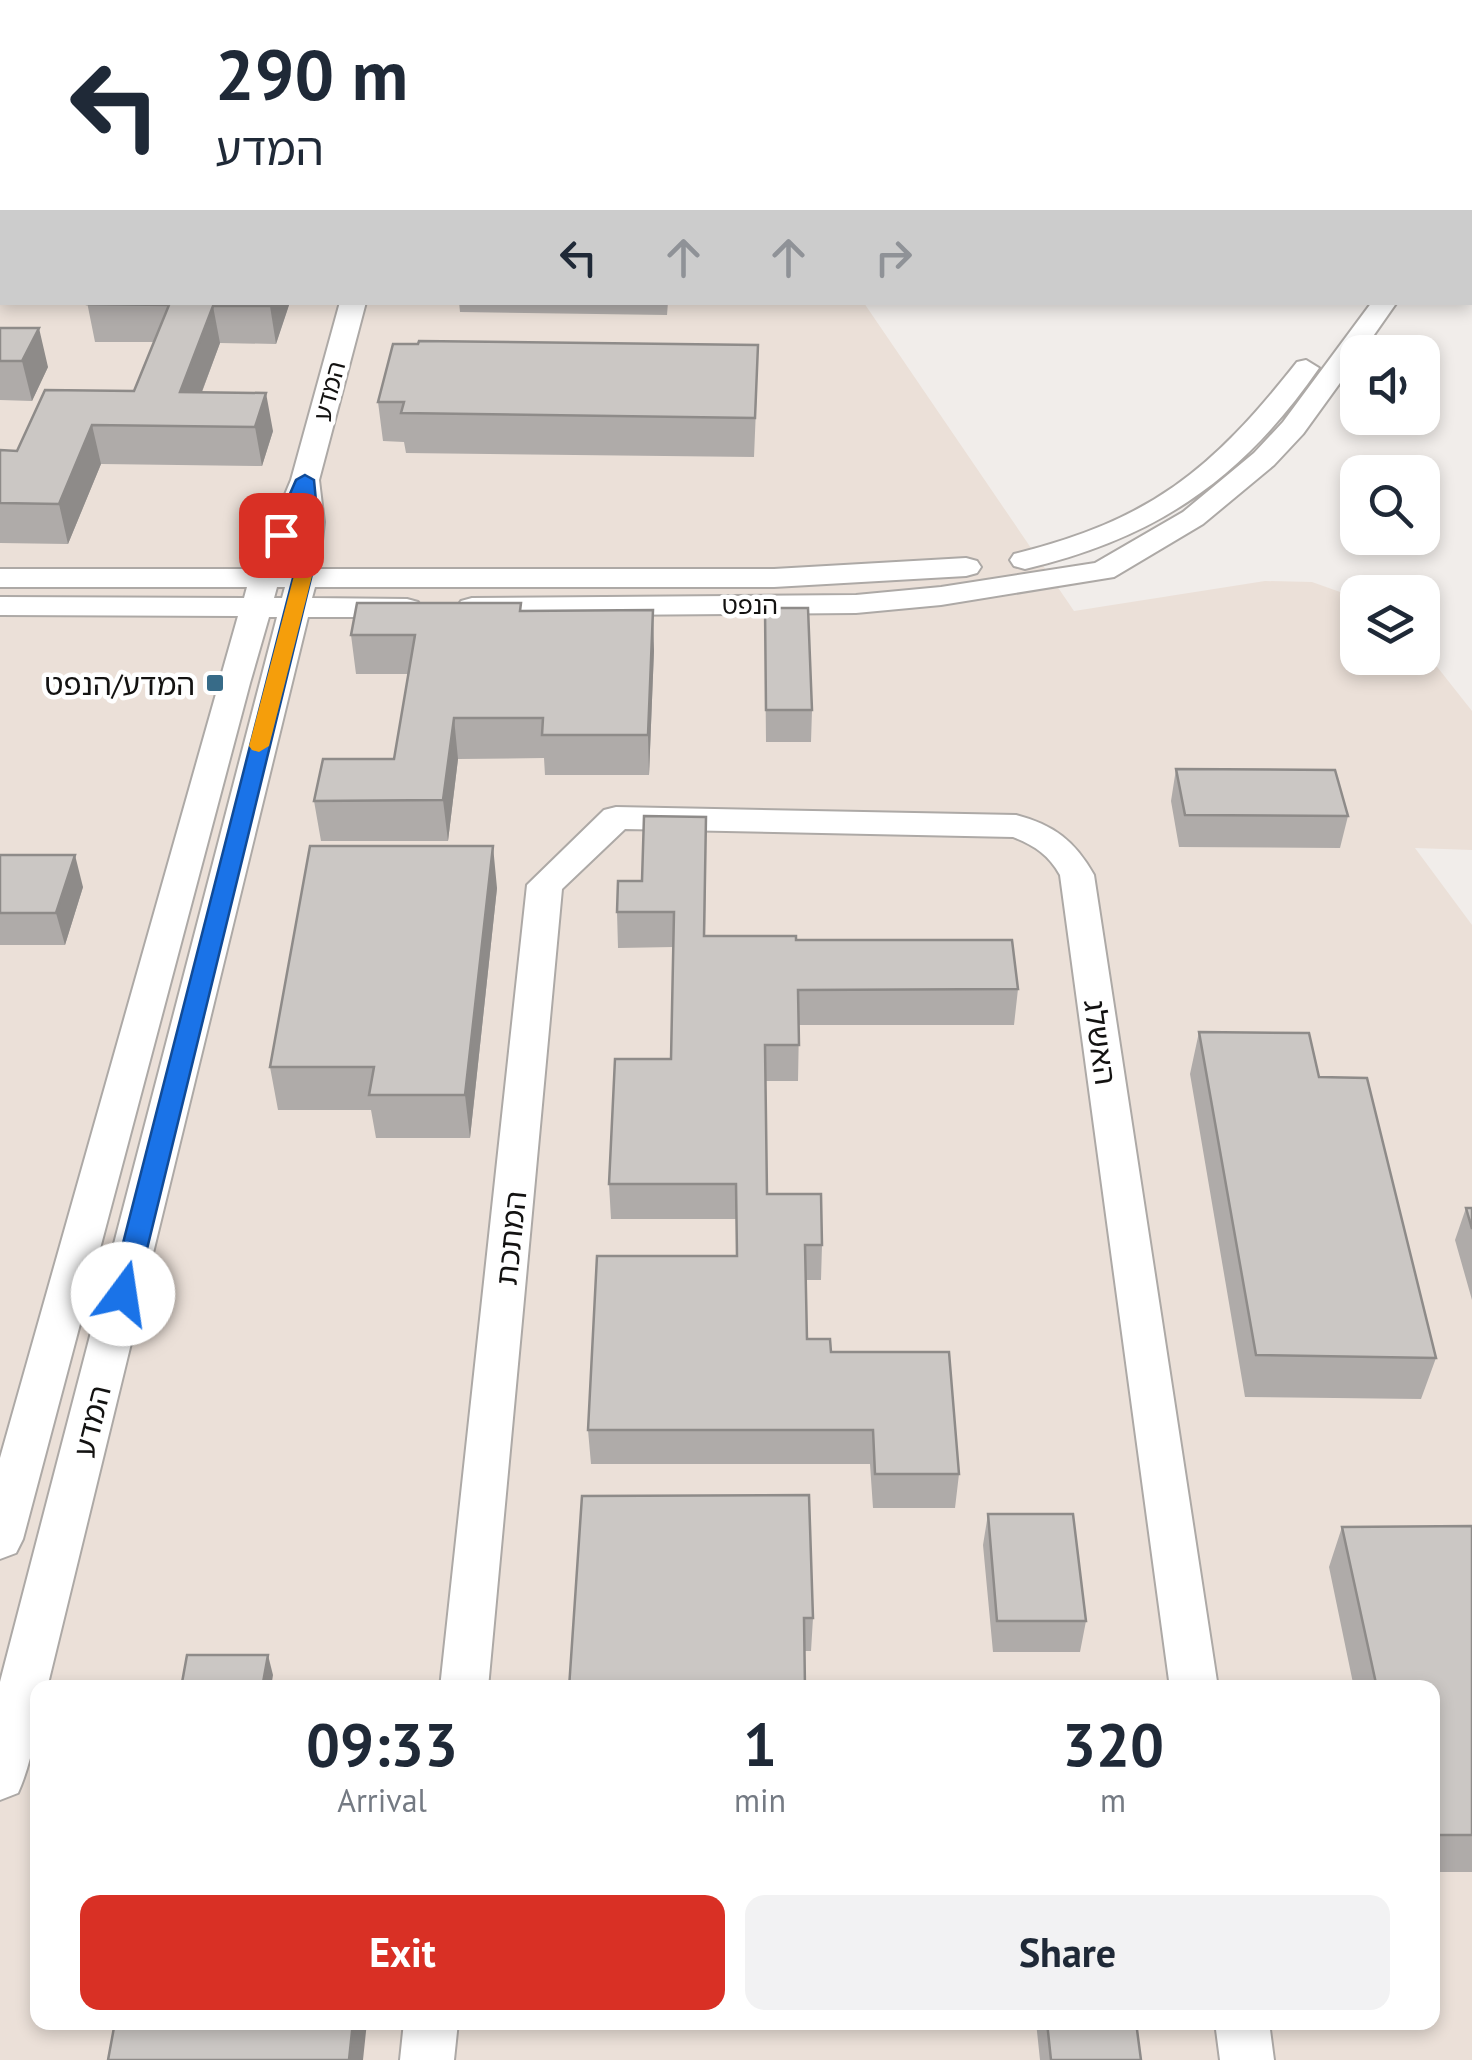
<!DOCTYPE html>
<html lang="en">
<head>
<meta charset="utf-8">
<style>
  :root { --surface:#fff; --page:#f2f2f3; --text:#1f2937; --muted:#747a83; --accent:#d93025 }
  body { margin:0; font-family:"PT Sans","Noto Sans Hebrew",sans-serif; background:var(--page); color:var(--text); height:100vh; display:flex; flex-direction:column; font-size:38px; white-space:nowrap }
  * { box-sizing:border-box; margin:0 }
  p { font-size:32px; color:var(--muted) }
  .icon { flex:none; width:55px; height:55px; fill:none; stroke:currentColor; stroke-width:2; stroke-linecap:round; stroke-linejoin:round }
  .map { position:relative; flex:1; overflow:hidden }
  .side { position:absolute; left:30px; top:1680px; width:1410px; height:350px; display:flex; flex-direction:column; background:var(--surface); border-radius:20px; box-shadow:0 5px 15px #0003 }
  .side>* { flex:none }
  .guide { position:absolute; left:0px; top:0px; width:1472px; height:305px; box-shadow:0 5px 15px #0003; background:#fff; color:var(--text); overflow:hidden }
  .fabs { position:absolute; left:1340px; top:335px; display:grid; gap:20px }
  .fabs a { display:grid; place-items:center; width:100px; height:100px; border-radius:20px; background:var(--surface); box-shadow:0 5px 15px #0003; font-size:50px }
  .pin { position:absolute; display:grid; place-items:center; width:85px; height:85px; color:#fff; margin:-42px; border-radius:20px; box-shadow:0 5px 15px #0006 }
  .me { position:absolute; width:110px; margin:-55px; rotate:14deg; stroke-linejoin:round; filter:drop-shadow(0 0 8px #0008) }
  .turn { display:flex; align-items:center; gap:35px; height:210px; padding:0 50px; font-size:45px }
  .turn .icon { width:130px; height:130px; stroke-width:2.5 }
  .turn b { display:block; font-size:70px; line-height:85px }
  .lanes { display:flex; align-items:center; height:95px; padding:0 50px; background:#0003; justify-content:center; gap:50px; direction:ltr }
  .lanes .off { opacity:.35 }
  .eta { display:flex; justify-content:space-evenly; align-items:center; height:170px; text-align:center }
  .eta b { font-size:60px; font-weight:800; line-height:70px }
  .button { display:flex; gap:20px; margin-top:auto; padding:20px 50px }
  .button a { flex:1; height:115px; border-radius:20px; background:var(--accent); color:#fff; font-size:40px; font-weight:800; line-height:115px; text-align:center }
  .button a+a { background:var(--page); color:var(--text) }
  .map>svg:first-child { display:block }
</style>
</head>
<body>
<div class="map">
<svg width="1472" height="2060" viewBox="0 0 1472 2060">
  <rect width="100%" height="100%" fill="#f1edea"/>
  <path fill="#ebe0d8" fill-rule="evenodd" d="M 0,0 L 658,0 L 660,2 L 2,2 L 2,302 L 864,303 L 1074,611 L 1265,581 L 1312,582 L 1357,598 L 1358,658 L 1422,658 L 1423,649 L 1472,711 L 1472,850 L 1415,848 L 1472,925 L 1472,2060 L 0,2060 ZM 38,1688 L 1432,1688 L 1432,2022 L 38,2022 Z"/>
  <g fill="none" stroke-linecap="round" stroke-linejoin="round">
    <g stroke="#ada9a6" stroke-width="4">
      <path id="minor" d="M 423,0 L 443,0 L 443,2 L 423,2 Z
        M 340,302 L 366,302 L 319,480 L 324,522 L 319,569 L 774,569 L 966,558 L 977,561 L 981,567 L 977,573 L 966,576 L 774,587 L 315,587 L 312,598 L 407,599 L 418,602 L 422,608 L 418,614 L 407,617 L 308,617 L 47,1688 L 38,1688 C 38,1725 33,1759 18,1793 L 0,1800 L 0,1682 L 277,617 L 269,617 L 250,683 L 23,1539 L 16,1553 L 0,1559 L 0,1458 L 238,616 L 0,615 L 0,597 L 244,598 L 247,587 L 0,587 L 0,569 L 254,569 L 291,480 ZM 291,551 L 289,569 L 284,569 ZM 277,587 L 285,587 L 282,598 L 274,598 Z
        M 1372,302 L 1397,302 L 1362,352 L 1358,352 L 1358,358 L 1303,434 L 1274,465 L 1203,524 L 1114,577 L 941,605 L 856,613 L 472,616 L 461,613 L 457,607 L 461,601 L 472,598 L 856,595 L 941,587 L 1095,563 L 1183,512 L 1254,453 L 1283,422 Z
        M 1306,360 L 1319,368 C 1242,479 1157,538 1025,569 L 1014,566 L 1010,560 L 1014,554 C 1151,520 1211,471 1297,362 Z
        M 616,807 L 1016,815 C 1054,825 1075,841 1094,875 L 1218,1688 L 1170,1688 L 1060,875 C 1049,855 1034,845 1013,837 L 625,829 L 562,889 L 488,1688 L 440,1688 L 527,885 L 604,810 Z
        M 404,2022 L 458,2022 L 454,2060 L 400,2060 Z
        M 1215,2022 L 1269,2022 L 1274,2060 L 1220,2060 Z"/>
    </g>
    <g stroke="#cbcbcb" stroke-width="5">
      <path id="highway" d="M 1253,0 L 1288,0 L 1289,2 L 1255,2 Z
        M 1470,101 L 1472,102 L 1472,122 L 1470,121 Z"/>
    </g>
    <use href="#minor" fill="#fff" fill-rule="evenodd"/>
    <use href="#highway" fill="#e58841" fill-rule="evenodd"/>
  </g>
  <path fill="#afaba9" d="M 2,76 L 2,133 L 0,133 L 0,80 Z
    M 0,219 L 2,219 L 2,297 L 0,297 Z
    M 87,302 L 290,302 L 276,344 L 220,343 L 202,392 L 273,431 L 262,466 L 101,464 L 68,544 L 0,543 L 0,450 L 17,451 L 134,391 L 154,342 L 95,342 Z
    M 459,302 L 668,302 L 667,315 L 460,312 Z
    M 0,328 L 48,367 L 32,401 L 0,400 Z
    M 757,384 L 754,457 L 406,453 L 404,442 L 383,441 L 378,402 Z
    M 522,611 L 654,650 L 649,775 L 545,775 L 544,758 L 458,759 L 448,841 L 321,841 L 314,801 L 394,759 L 408,674 L 356,674 L 351,635 Z
    M 765,639 L 812,710 L 811,742 L 766,742 Z
    M 1176,769 L 1348,816 L 1340,848 L 1179,847 L 1171,801 Z
    M 706,852 L 705,936 L 796,940 L 1018,989 L 1014,1025 L 799,1025 L 798,1081 L 765,1081 L 767,1194 L 822,1245 L 821,1280 L 806,1280 L 807,1339 L 831,1352 L 959,1474 L 955,1508 L 873,1508 L 870,1464 L 591,1464 L 588,1430 L 736,1256 L 736,1219 L 611,1219 L 609,1184 L 671,1059 L 674,947 L 618,948 L 617,912 L 642,881 Z
    M 0,855 L 83,887 L 65,945 L 0,945 Z
    M 497,888 L 470,1138 L 376,1138 L 371,1110 L 278,1110 L 270,1067 Z
    M 1199,1032 L 1319,1077 L 1436,1358 L 1421,1399 L 1245,1397 L 1190,1074 Z
    M 1466,1208 L 1472,1208 L 1472,1300 L 1455,1240 Z
    M 582,1496 L 813,1618 L 811,1651 L 805,1651 Z
    M 988,1514 L 1086,1621 L 1080,1652 L 993,1652 L 983,1545 Z
    M 1472,1526 L 1472,1872 L 1432,1872 L 1432,1688 L 1354,1688 L 1329,1567 L 1342,1527 Z
    M 1036,2022 L 1136,2022 L 1141,2060 L 1040,2060 Z"/>
  <path fill="#8e8b89" d="M 272,302 L 290,302 L 276,344 L 270,306 Z
    M 213,306 L 220,343 L 189,426 L 180,392 Z
    M 39,328 L 48,367 L 32,401 L 22,361 Z
    M 266,393 L 273,431 L 262,466 L 255,427 Z
    M 92,425 L 101,464 L 68,544 L 59,504 Z
    M 653,610 L 654,650 L 649,775 L 648,735 Z
    M 454,718 L 458,759 L 448,841 L 443,800 Z
    M 493,846 L 497,888 L 470,1138 L 465,1095 Z
    M 75,855 L 83,887 L 65,945 L 56,913 Z
    M 268,1655 L 273,1675 L 271,1688 L 262,1688 Z
    M 353,2022 L 367,2022 L 363,2060 L 349,2060 Z"/>
  <path fill="#cbc7c4" stroke="#8e8b89" stroke-width="2.5" d="M 207,0 L 361,0 L 360,2 L 206,2 Z
    M 483,0 L 625,0 L 625,2 L 482,2 Z
    M 2,76 L 2,114 L 0,114 L 0,80 Z
    M 0,219 L 2,219 L 2,260 L 0,260 Z
    M 87,302 L 272,302 L 270,306 L 213,306 L 180,392 L 266,393 L 255,427 L 92,425 L 59,504 L 0,503 L 0,450 L 17,451 L 45,390 L 134,391 L 169,305 L 87,304 Z
    M 0,328 L 39,328 L 22,361 L 0,361 Z
    M 419,341 L 758,345 L 755,418 L 401,413 L 404,402 L 378,402 L 393,344 L 418,344 Z
    M 357,603 L 521,603 L 520,611 L 653,610 L 648,735 L 542,735 L 543,718 L 454,718 L 443,800 L 314,801 L 323,759 L 394,759 L 415,635 L 351,635 Z
    M 765,608 L 808,608 L 812,710 L 766,710 Z
    M 1176,769 L 1335,770 L 1348,816 L 1185,815 Z
    M 644,816 L 706,817 L 704,936 L 796,936 L 796,940 L 1012,940 L 1018,989 L 798,990 L 799,1045 L 765,1045 L 767,1194 L 821,1194 L 822,1245 L 805,1245 L 807,1339 L 830,1339 L 831,1352 L 949,1352 L 959,1474 L 875,1474 L 873,1430 L 588,1430 L 597,1256 L 737,1256 L 736,1184 L 609,1184 L 615,1059 L 671,1059 L 674,912 L 617,912 L 618,881 L 642,881 Z
    M 310,846 L 493,846 L 465,1095 L 369,1095 L 374,1067 L 270,1067 Z
    M 0,855 L 75,855 L 56,913 L 0,913 Z
    M 1199,1032 L 1309,1033 L 1319,1077 L 1367,1078 L 1436,1358 L 1256,1355 Z
    M 1466,1208 L 1472,1208 L 1472,1229 Z
    M 809,1495 L 813,1618 L 804,1618 L 805,1688 L 569,1688 L 582,1496 Z
    M 988,1514 L 1073,1514 L 1086,1621 L 997,1621 Z
    M 1472,1526 L 1472,1835 L 1432,1835 L 1432,1688 L 1377,1688 L 1342,1527 Z
    M 187,1655 L 268,1655 L 262,1688 L 181,1688 Z
    M 115,2022 L 353,2022 L 349,2060 L 108,2060 Z
    M 1047,2022 L 1136,2022 L 1141,2060 L 1051,2060 Z"/>
  <path fill="#1a73e8" stroke="#114b97" stroke-width="2.5" d="M 305,475 L 314,480 L 318,522 L 313,570 L 136,1294 L 132,1301 L 114,1301 L 110,1294 L 295,570 L 300,513 L 288,539 L 281,540 L 272,535 L 296,480 Z"/>
  <path fill="#f59e0b" d="M 304,567 L 313,572 L 269,746 L 259,752 L 252,750 L 249,746 L 295,572 Z"/>
  <rect fill="#376b88" stroke="#fff" stroke-width="4" x="205" y="673" width="20" height="20" rx="5"/>
  <g text-anchor="middle" dominant-baseline="central" stroke-width="9" stroke-linejoin="round" paint-order="stroke">
    <g font-size="25" fill="#131211" stroke="#fff">
      <text transform="translate(329 391) rotate(-75)">המדע</text>
      <text x="750" y="605">הנפט</text>
    </g>
    <g font-size="30" fill="#131211" stroke="#fff" text-anchor="end">
      <text x="195" y="683">המדע/הנפט</text>
    </g>
    <g font-size="30" fill="#131211" stroke="#fff">
      <text transform="translate(1101 1042) rotate(82)">האשלג</text>
      <text transform="translate(510 1238) rotate(-84)">המתכת</text>
      <text transform="translate(91 1421) rotate(-76)">המדע</text>
    </g>
  </g>
</svg>
<div class="fabs">
<a><svg class="icon" aria-label="sound" viewBox="0 0 24 24"><path d="M4 9h4l5-4v14l-5-4H4zM17 9q2 3 0 6"/></svg></a>
<a><svg class="icon" aria-label="search" viewBox="0 0 24 24"><circle cx="10" cy="10" r="6"/><path d="M15 15l6 6"/></svg></a>
<a><svg class="icon" aria-label="layers" viewBox="0 0 24 24"><path d="M12 4l9 5-9 5-9-5zM3 14l9 5 9-5"/></svg></a>
</div>
<div class="pin" style="left:281px;top:535px;background:#d93025"><svg class="icon" aria-label="arrive" viewBox="0 0 24 24"><path d="M6 21V4h12l-3 4 3 4H6"/></svg></div>
<svg class="me" style="left:123px;top:1294px" viewBox="-20 -20 40 40"><circle r="19" fill="#fff"/><path d="M0-13L10 11 0 6-10 11z" fill="#1a73e8"/></svg>
<div class="guide">
<div class="turn"><svg class="icon" aria-label="left" viewBox="0 0 24 24"><path d="M17 20v-9H6M10 6l-5 5 5 5"/></svg><div><b>290 m</b>המדע</div></div>
<div class="lanes"><svg class="icon" aria-label="left" viewBox="0 0 24 24"><path d="M17 20v-9H6M10 6l-5 5 5 5"/></svg><svg class="icon off" aria-label="ahead" viewBox="0 0 24 24"><path d="M12 20V5M6 11l6-6 6 6"/></svg><svg class="icon off" aria-label="ahead" viewBox="0 0 24 24"><path d="M12 20V5M6 11l6-6 6 6"/></svg><svg class="icon off" aria-label="right" viewBox="0 0 24 24"><path d="M7 20v-9h11M14 6l5 5-5 5"/></svg></div>
</div>
<section class="side">
<div class="eta">
<div><b>09:33</b><p>Arrival</p></div>
<div><b>1</b><p>min</p></div>
<div><b>320</b><p>m</p></div>
</div>
<div class="button"><a>Exit</a><a>Share</a></div>
</section>
</div>
</body>
</html>
